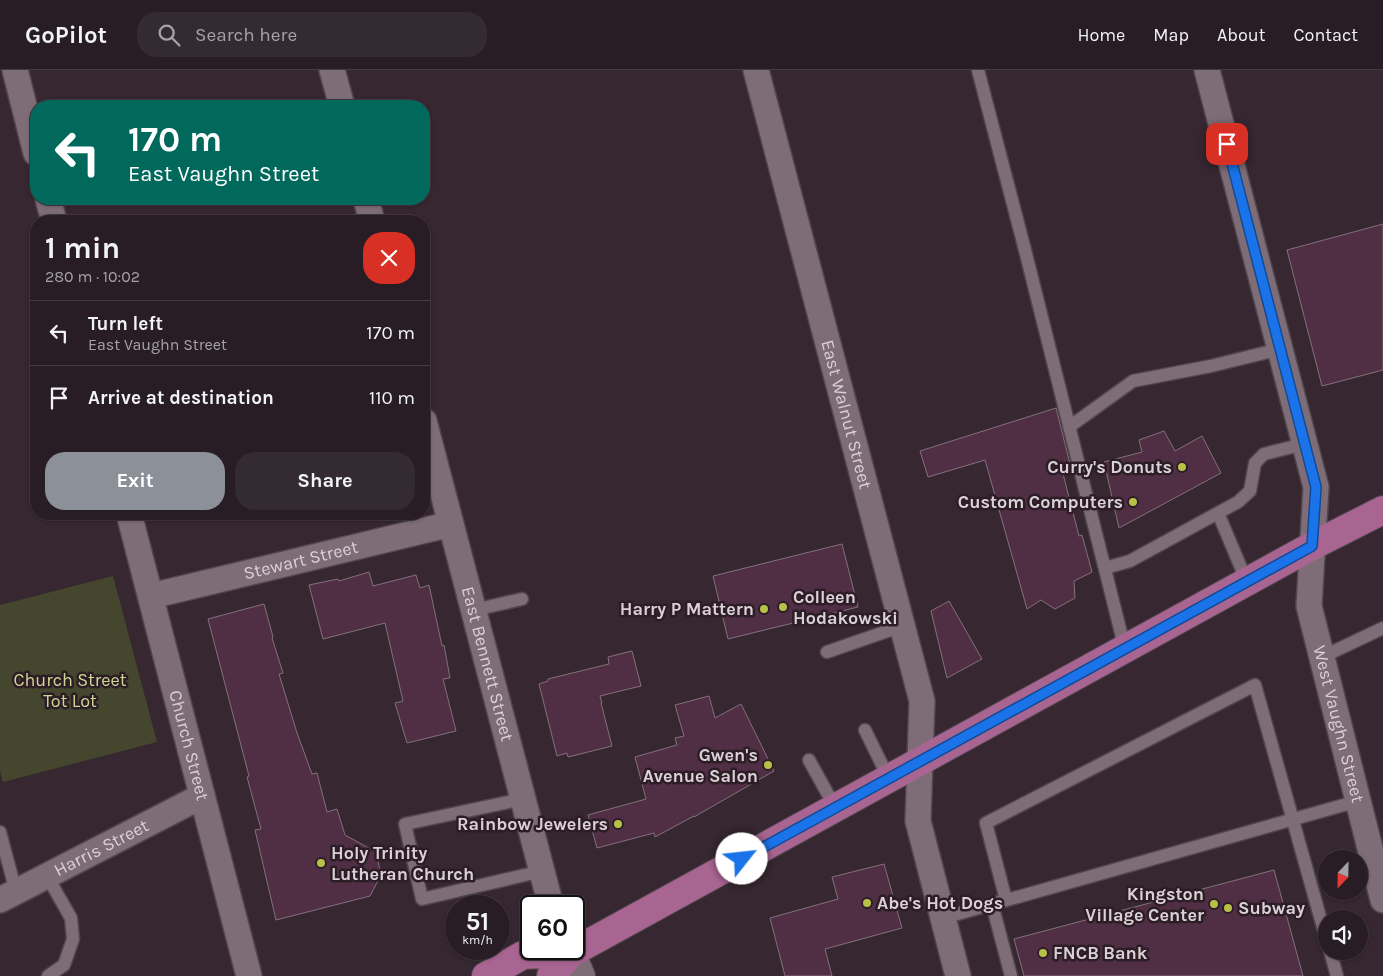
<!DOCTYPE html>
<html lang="en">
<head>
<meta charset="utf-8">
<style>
  :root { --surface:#281d24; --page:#342a31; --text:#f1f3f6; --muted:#a5a2a6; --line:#443b41; --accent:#8c9099 }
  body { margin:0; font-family:Karla,sans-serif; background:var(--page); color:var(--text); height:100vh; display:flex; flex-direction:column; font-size:19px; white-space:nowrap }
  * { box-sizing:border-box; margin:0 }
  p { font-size:16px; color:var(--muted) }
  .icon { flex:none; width:28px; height:28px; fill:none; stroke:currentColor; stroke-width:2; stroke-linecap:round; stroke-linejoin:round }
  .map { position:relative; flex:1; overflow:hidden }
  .sheet { position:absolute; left:30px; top:145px; width:400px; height:305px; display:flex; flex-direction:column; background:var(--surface); border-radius:20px; box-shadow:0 1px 4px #0004,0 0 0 1px var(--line) }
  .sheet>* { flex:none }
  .hud { position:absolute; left:30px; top:30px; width:400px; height:105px; border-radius:20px; box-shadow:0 1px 4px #0004,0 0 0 1px var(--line); background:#00695c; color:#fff; overflow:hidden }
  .needle { width:32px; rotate:202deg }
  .fabs { position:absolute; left:1318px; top:780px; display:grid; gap:10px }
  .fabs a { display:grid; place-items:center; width:50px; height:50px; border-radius:50%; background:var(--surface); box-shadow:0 1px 4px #0004,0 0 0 1px var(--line); font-size:25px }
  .speed { position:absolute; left:445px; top:825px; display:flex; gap:10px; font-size:25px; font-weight:700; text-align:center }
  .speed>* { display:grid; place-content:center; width:65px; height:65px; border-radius:50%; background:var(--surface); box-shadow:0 1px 4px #0004,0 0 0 1px var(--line); line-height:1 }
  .speed small { font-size:12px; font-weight:400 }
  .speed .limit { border:2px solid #111; border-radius:8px; background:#fff; color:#111 }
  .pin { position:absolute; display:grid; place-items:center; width:42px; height:42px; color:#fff; margin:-21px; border-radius:10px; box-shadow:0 2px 8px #0006 }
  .me { position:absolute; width:55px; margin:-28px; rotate:61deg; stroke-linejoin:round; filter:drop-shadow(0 0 4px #0008) }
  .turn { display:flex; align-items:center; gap:18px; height:105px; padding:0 15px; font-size:22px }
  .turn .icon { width:65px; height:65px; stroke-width:2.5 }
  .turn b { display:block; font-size:35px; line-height:42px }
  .round { display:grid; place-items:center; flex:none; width:52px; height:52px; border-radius:20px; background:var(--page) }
  .overview { display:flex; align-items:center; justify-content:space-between; height:85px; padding:0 15px }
  h1 { font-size:30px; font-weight:700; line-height:38px }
  .cta { display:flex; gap:10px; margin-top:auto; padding:10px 15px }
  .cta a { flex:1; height:58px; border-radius:20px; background:var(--accent); color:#fff; font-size:20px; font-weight:700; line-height:58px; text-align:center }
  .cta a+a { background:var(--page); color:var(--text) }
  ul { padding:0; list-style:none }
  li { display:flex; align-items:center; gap:15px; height:65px; padding:0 15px; border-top:1px solid var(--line) }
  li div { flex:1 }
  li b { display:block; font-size:19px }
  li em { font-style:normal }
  header { display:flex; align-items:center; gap:30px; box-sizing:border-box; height:70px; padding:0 25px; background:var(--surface); border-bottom:1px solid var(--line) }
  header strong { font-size:24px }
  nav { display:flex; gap:28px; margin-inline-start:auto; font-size:18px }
  .search { width:350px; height:45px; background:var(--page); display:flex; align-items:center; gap:12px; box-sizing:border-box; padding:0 18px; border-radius:20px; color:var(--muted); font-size:19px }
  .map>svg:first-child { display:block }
</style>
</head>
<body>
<header>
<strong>GoPilot</strong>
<div class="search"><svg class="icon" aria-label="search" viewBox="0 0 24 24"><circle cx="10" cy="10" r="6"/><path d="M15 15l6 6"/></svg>Search here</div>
<nav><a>Home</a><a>Map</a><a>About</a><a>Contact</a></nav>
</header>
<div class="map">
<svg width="1383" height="906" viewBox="0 0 1383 906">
  <rect width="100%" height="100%" fill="#362730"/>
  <path fill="#44472e" d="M 113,506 L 157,672 L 3,712 L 0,701 L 0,535 Z"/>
  <path fill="#502f44" stroke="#82717b" d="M 1383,154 L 1383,300 L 1322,316 L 1287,180 Z
    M 1056,338 L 1070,394 L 1061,396 L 1079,466 L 1082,465 L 1092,502 L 1074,511 L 1075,528 L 1055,539 L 1041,530 L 1027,539 L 985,390 L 928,407 L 920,381 Z
    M 1164,361 L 1175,381 L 1202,366 L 1221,403 L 1119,458 L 1104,392 L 1142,382 L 1139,370 Z
    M 842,474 L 858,537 L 728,569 L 713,506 Z
    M 369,502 L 373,516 L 416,505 L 420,518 L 429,515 L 442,576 L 444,575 L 450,608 L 443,609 L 456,661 L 407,673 L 395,633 L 403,631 L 385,553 L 323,569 L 309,515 L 338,509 L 339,511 Z
    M 949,531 L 982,589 L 947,608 L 931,541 Z
    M 264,534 L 273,567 L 272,568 L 283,603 L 279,604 L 297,663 L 312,704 L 317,703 L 327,742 L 337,739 L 345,765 L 376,782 L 381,805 L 370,826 L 276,850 L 255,760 L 261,759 L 247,707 L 249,706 L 208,549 Z
    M 632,581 L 641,616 L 600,626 L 602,633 L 601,633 L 612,676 L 568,687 L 567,683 L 557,686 L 539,614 L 548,611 L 548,609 L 609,594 L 608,587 Z
    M 709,626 L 715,648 L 741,634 L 774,701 L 694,747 L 694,746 L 655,767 L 654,763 L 597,778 L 588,745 L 646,729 L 635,687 L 677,675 L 675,668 L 684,666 L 675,635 Z
    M 884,794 L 902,858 L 825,879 L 832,906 L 785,906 L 770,848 L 838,829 L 832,807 Z
    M 1274,800 L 1303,906 L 1024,906 L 1014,869 Z"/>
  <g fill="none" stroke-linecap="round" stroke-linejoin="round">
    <g stroke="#52464d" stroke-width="15">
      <path id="service" d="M 978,0 L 1025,180 L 1125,579
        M 1069,357 L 1133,311 L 1211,296 L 1280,279
        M 1218,443 L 1247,512
        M 1105,498 L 1130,491 L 1238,432 L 1250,421 L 1255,393 L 1264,384 L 1304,374
        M 474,540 L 522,529
        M 827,582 L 902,556
        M 1322,587 L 1383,558
        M 865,660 L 889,709
        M 809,690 L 835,737
        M 523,729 L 405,754 L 422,829 L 542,801
        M 0,762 L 16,822
        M 47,806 L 71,848 L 73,869 L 64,895 L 48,906
        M 1006,830 L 986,753 L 1255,615 L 1326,868
        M 992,834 L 1011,906
        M 943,848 L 1358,731
        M 1330,881 L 1337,906"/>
    </g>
    <g stroke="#52464d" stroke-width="28">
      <g id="minor">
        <path d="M 15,0 L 36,83"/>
        <path d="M 332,0 L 342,36"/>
        <path id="s1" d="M 756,0 L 922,631 L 918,751 L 958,906"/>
        <path id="s2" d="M 1207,0 L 1316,417 L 1309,536 L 1383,830"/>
        <path d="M 48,129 L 54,151"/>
        <path d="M 366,129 L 372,151"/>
        <path id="s3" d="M 424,351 L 551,836"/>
        <path id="s4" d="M 129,444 L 249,906"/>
        <path id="s5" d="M 151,526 L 451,454"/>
        <path id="s6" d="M 0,830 L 202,726"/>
      </g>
    </g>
    <g stroke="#52464d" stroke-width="30">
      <path id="tertiary" d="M 571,883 L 581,906"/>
    </g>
    <g stroke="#52464d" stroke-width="30">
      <path id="primary" d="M 486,906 L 523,885 L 571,883
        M 551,906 L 571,883 L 1312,476 L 1383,440"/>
    </g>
    <use href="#service" stroke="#7e6c76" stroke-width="12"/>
    <use href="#minor" stroke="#7e6c76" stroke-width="25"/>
    <use href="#tertiary" stroke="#7e6c76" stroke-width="28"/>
    <use href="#primary" stroke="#a96591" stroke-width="28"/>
  </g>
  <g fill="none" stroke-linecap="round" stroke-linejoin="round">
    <g stroke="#114b97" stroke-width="12">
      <path id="route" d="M 742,789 L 1312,476 L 1316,417 L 1227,74"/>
    </g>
    <use href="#route" stroke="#1a73e8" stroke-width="9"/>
  </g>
  <g fill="#b8c147" stroke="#2c1d26" stroke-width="2">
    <circle cx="1182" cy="397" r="5"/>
    <circle cx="1133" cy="432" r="5"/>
    <circle cx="783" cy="537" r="5"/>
    <circle cx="764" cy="539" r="5"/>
    <circle cx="768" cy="695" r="5"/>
    <circle cx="618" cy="754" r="5"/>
    <circle cx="321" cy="793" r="5"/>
    <circle cx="867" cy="833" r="5"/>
    <circle cx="1214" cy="834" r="5"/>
    <circle cx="1228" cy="838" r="5"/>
    <circle cx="1043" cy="883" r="5"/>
  </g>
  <g text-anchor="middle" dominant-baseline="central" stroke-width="5" stroke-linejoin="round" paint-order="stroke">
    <g font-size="18" fill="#dad1d6" stroke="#2c1d26">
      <text stroke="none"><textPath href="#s1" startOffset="356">East Walnut Street</textPath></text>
      <text stroke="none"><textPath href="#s5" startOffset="154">Stewart Street</textPath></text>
      <text stroke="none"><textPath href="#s3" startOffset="251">East Bennett Street</textPath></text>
      <text stroke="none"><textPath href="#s2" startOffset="672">West Vaughn Street</textPath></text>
      <text stroke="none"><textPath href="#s4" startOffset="239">Church Street</textPath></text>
      <text stroke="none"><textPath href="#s6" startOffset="114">Harris Street</textPath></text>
    </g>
    <g font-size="18" font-weight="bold" fill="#dad1d6" stroke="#2c1d26" text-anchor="end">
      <text x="1172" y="397">Curry's Donuts</text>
      <text x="1123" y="432">Custom Computers</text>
      <text x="793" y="527" text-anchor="start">Colleen<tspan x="793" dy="21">Hodakowski</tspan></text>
      <text x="754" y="539">Harry P Mattern</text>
      <text x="758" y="685">Gwen's<tspan x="758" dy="21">Avenue Salon</tspan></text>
      <text x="608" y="754">Rainbow Jewelers</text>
      <text x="331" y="783" text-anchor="start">Holy Trinity<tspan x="331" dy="21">Lutheran Church</tspan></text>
      <text x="1204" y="824">Kingston<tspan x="1204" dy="21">Village Center</tspan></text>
      <text x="877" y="833" text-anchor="start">Abe's Hot Dogs</text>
      <text x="1238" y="838" text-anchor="start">Subway</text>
      <text x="1053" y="883" text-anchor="start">FNCB Bank</text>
    </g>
    <g font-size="18" fill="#cfd793" stroke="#2c1d26">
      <text x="70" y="610">Church Street<tspan x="70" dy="21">Tot Lot</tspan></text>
    </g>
  </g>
</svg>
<div class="fabs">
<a><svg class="needle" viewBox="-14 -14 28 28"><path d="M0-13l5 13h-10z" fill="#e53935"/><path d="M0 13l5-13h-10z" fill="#a5a2a6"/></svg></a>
<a><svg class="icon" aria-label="sound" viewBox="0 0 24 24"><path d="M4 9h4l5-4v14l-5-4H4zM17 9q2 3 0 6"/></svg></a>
</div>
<div class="speed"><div>51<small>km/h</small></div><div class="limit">60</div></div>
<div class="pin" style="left:1227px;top:74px;background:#d93025"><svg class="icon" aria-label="arrive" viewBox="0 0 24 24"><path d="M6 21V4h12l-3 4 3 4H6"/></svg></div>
<svg class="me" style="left:742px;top:789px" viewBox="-20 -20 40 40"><circle r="19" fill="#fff"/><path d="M0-13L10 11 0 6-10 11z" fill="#1a73e8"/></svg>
<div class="hud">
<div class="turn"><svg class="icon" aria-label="left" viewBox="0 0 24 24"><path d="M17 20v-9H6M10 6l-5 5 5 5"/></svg><div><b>170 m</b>East Vaughn Street</div></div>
</div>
<section class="sheet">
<div class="overview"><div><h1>1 min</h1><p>280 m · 10:02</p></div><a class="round" style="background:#d93025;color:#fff"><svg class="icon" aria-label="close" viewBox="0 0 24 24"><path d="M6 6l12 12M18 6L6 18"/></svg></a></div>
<ul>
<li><svg class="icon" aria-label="left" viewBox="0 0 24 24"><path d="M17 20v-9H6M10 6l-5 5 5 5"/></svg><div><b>Turn left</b><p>East Vaughn Street</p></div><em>170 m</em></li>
<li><svg class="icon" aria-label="arrive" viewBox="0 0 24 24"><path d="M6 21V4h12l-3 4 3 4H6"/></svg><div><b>Arrive at destination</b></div><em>110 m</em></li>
</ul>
<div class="cta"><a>Exit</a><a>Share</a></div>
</section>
</div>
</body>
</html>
